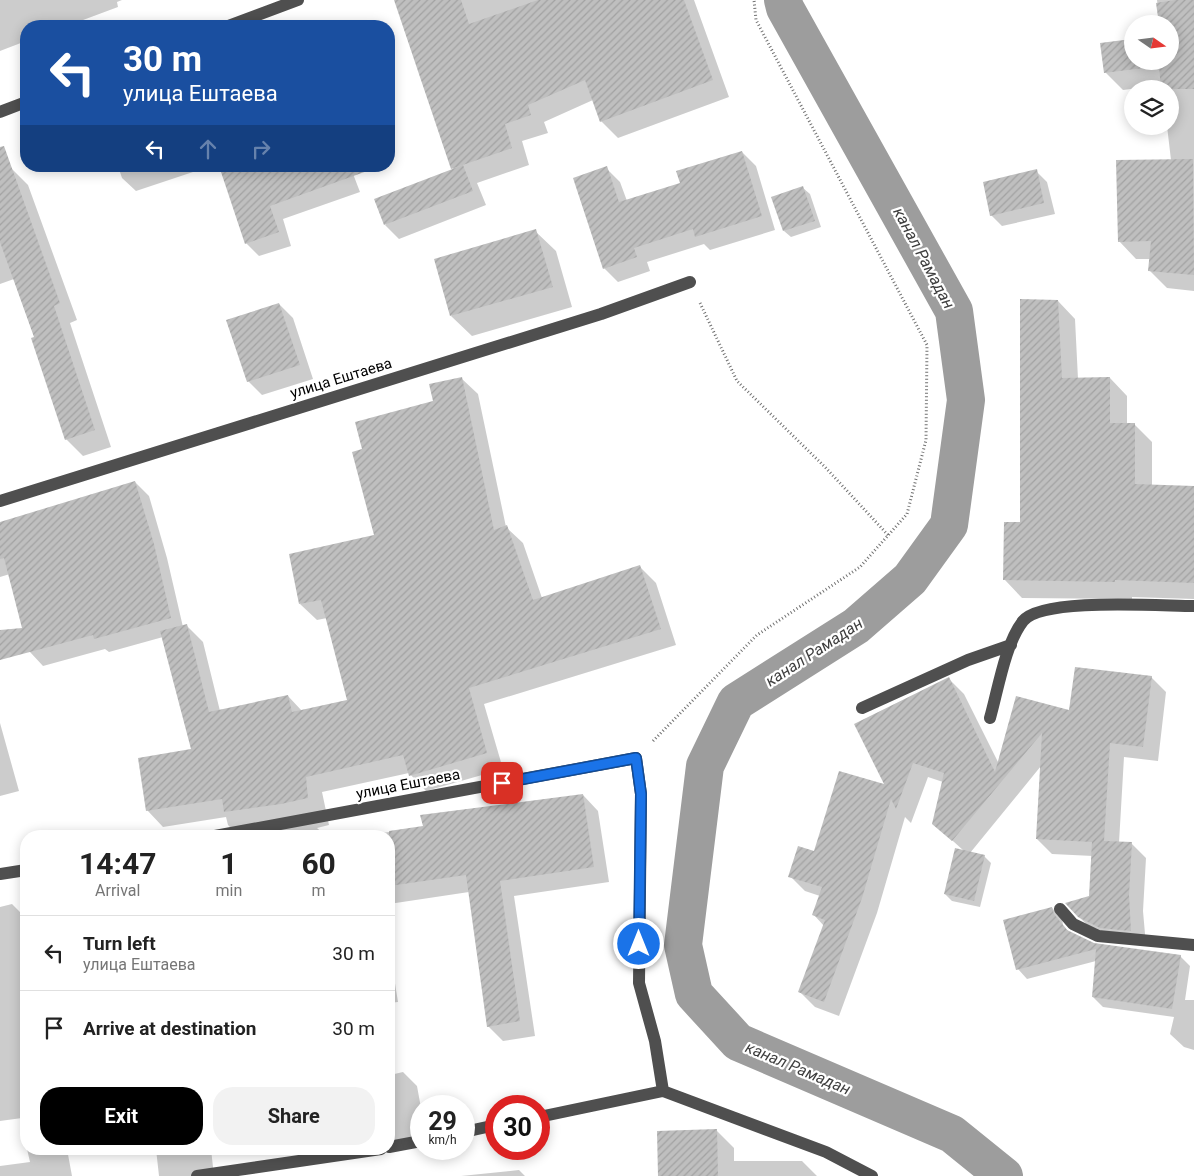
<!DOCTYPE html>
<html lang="en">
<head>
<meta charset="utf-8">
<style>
  :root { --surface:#fff; --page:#f2f2f2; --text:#222; --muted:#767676; --line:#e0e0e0; --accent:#000 }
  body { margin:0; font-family:Roboto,sans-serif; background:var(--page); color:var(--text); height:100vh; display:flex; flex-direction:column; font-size:19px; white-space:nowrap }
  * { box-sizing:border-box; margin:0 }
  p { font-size:16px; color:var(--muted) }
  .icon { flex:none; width:28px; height:28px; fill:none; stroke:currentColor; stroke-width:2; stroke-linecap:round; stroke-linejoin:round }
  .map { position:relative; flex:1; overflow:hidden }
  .panel { position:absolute; left:20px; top:830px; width:375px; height:325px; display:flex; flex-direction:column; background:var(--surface); border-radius:20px; box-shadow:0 2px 12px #0003 }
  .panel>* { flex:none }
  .top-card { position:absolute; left:20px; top:20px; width:375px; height:152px; border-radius:20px; box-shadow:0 2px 12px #0003; background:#1a4fa0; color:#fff; overflow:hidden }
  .needle { width:32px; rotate:104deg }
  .fabs { position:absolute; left:1124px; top:15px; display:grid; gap:10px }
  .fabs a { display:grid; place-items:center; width:55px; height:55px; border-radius:50%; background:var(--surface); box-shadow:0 2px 12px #0003; font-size:25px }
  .speed { position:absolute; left:410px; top:1095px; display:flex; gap:10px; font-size:25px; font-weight:700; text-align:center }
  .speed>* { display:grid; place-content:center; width:65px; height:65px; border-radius:50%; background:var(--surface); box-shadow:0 2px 12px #0003; line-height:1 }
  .speed small { font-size:12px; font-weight:400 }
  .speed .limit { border:8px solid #d22; background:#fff; color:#111 }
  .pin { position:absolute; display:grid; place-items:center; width:42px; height:42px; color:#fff; margin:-21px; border-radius:10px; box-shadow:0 2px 8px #0006 }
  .me { position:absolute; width:55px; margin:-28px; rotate:0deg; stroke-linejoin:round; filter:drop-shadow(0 0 4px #0008) }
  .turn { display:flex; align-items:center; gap:18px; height:105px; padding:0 20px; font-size:22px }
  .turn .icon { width:65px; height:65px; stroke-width:2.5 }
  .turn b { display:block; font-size:35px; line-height:42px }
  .lanes { display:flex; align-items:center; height:48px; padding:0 20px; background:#0003; justify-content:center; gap:25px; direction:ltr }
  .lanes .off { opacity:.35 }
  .eta { display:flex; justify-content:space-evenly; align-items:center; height:85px; text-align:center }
  .eta b { font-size:30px; font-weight:700; line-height:35px }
  .cta { display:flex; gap:10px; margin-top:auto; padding:10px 20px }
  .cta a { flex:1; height:58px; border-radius:20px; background:var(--accent); color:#fff; font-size:20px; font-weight:700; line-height:58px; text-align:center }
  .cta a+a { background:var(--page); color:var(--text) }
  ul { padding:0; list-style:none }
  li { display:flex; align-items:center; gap:15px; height:75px; padding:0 20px; border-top:1px solid var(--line) }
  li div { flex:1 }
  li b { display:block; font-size:19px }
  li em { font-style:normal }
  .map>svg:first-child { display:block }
</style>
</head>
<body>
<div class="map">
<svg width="1194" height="1176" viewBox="0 0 1194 1176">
  <defs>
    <pattern id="building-hatch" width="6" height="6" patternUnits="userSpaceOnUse" patternTransform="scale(1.25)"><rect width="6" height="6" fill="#bfbfbf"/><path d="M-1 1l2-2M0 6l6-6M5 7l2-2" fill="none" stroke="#a2a2a2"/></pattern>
  </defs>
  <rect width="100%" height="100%" fill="#fff"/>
  <path fill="#0003" d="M 0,0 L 122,0 L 117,2 L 118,7 L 67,26 L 26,26 L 26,41 L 0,51 Z
    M 407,0 L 694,0 L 729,97 L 618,138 L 601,121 L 593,100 L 544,122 L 548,133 L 522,141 L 529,165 L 477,183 L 486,205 L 399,239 L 385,225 L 453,170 Z
    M 1157,0 L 1194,0 L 1194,291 L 1167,288 L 1150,271 L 1151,259 L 1136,259 L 1119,241 L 1171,160 L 1167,126 L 1170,126 L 1170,89 L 1162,85 L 1123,90 L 1106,73 L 1102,44 L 1132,40 L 1132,61 L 1170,61 L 1170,24 L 1160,24 Z
    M 742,152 L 756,166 L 775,230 L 710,250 L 704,244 L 647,262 L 650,271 L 618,282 L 604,268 L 606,168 L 620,182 L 627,201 L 682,184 Z
    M 118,166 L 211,166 L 136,191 L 122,178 Z
    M 221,166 L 350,166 L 360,192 L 283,219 L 291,246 L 259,256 L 246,243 Z
    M 11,168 L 28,185 L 77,320 L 70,323 L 111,447 L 83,456 L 66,439 L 35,338 L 14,279 L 0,284 L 0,172 Z
    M 1036,171 L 1047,182 L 1055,214 L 1002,226 L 991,215 Z
    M 803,188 L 810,194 L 821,227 L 791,237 L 784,231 Z
    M 535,231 L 556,251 L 572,307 L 472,336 L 451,316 Z
    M 1058,301 L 1075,319 L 1078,379 L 1110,378 L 1127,396 L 1127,424 L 1134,424 L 1152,442 L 1152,486 L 1194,487 L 1194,599 L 1132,597 L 1132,599 L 1022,598 L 1005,580 L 1022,523 Z
    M 279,304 L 293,318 L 313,379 L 262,395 L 248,381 Z
    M 461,378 L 478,394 L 506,527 L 523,543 L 542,598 L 640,567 L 656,583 L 676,645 L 484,704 L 503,769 L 426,791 L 409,773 L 322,792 L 329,825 L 317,828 L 326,836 L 239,836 L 228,825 L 226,817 L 163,827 L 147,810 L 192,750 L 163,637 L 109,652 L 105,649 L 43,666 L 30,652 L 10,574 L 0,577 L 0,524 L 135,482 L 149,496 L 167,558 L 183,627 L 187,626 L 203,642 L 220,711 L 288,696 L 302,711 L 349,701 L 327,618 L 317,620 L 300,604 L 376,536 L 364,450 L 435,402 Z
    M 1151,677 L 1166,692 L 1158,761 L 1124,757 L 1119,843 L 1131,843 L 1146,858 L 1143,911 L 1146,945 L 1095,932 L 1079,917 L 1090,897 L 1093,856 L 1052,854 L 1037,839 L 1041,766 L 970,853 L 984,856 L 991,863 L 980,907 L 952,901 L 945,894 L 964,851 L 933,823 L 943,782 L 928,777 L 911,823 L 905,817 L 877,913 L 839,1016 L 815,1007 L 800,992 L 824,926 L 814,915 L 820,896 L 805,891 L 790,876 L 886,786 L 949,679 L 964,694 L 999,764 L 1070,712 Z
    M 0,723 L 19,791 L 0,796 Z
    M 583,795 L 598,811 L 609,882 L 514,896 L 535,1036 L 503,1041 L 488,1026 L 469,892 L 389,904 L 389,836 L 361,836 L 425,827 Z
    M 12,904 L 26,918 L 26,1142 L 22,1118 L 0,1121 L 0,907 Z
    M 1052,908 L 1062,918 L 1063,925 L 1069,932 L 1094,945 L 1180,956 L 1190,966 L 1185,1000 L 1194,1000 L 1194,1050 L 1184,1047 L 1170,1034 L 1174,1017 L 1103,1007 L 1093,997 L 1096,961 L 1027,979 L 1018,969 Z
    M 389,946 L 398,1002 L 389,1003 Z
    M 389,1068 L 390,1075 L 403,1072 L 417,1086 L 421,1108 L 421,1137 L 389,1144 Z
    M 717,1131 L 734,1148 L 734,1161 L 802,1161 L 817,1176 L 659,1176 Z
    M 27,1149 L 67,1149 L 72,1176 L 0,1176 L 0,1166 L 30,1162 Z
    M 156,1149 L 211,1149 L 214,1176 L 159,1176 Z
    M 303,1149 L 365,1149 L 314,1159 Z
    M 519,1170 L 525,1176 L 461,1176 Z"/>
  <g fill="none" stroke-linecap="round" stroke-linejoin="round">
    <path stroke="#9d9d9d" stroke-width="38" d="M 783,0 L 785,8 L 954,311 L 966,400 L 949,525 L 910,579 L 856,626 L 736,702 L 705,766 L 683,945 L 694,994 L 738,1042 L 952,1134 L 1004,1176"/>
  </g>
  <path fill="url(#building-hatch)" d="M 394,0 L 461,0 L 469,24 L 538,0 L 684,0 L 713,80 L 600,122 L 585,80 L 528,105 L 531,115 L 505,124 L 512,148 L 451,169 Z
    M 1175,0 L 1194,0 L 1194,89 L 1161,89 L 1159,66 L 1104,73 L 1100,43 L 1132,39 L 1132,61 L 1170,61 L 1170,24 L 1159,24 L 1156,3 Z
    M 4,146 L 60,303 L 54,306 L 95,430 L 65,440 L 31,338 L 34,337 L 0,242 L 0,147 Z
    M 742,151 L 762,216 L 695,237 L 693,229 L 634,248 L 637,257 L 603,269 L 573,178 L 607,166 L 619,202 L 680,183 L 676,171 Z
    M 1193,159 L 1194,275 L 1148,271 L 1151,241 L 1118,242 L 1116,160 Z
    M 463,165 L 473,191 L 384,225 L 374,199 Z
    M 219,166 L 369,166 L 370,170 L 270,206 L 279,232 L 245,244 Z
    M 1037,169 L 1044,203 L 990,216 L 983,182 Z
    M 803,186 L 815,221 L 783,231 L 771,197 Z
    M 536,229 L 553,287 L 450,316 L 434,259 Z
    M 1020,299 L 1058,300 L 1062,378 L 1110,377 L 1110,423 L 1135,423 L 1135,484 L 1194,486 L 1194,583 L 1115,580 L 1115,582 L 1003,580 L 1004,522 L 1020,522 Z
    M 279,303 L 300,365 L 247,382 L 226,320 Z
    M 462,377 L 494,530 L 507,525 L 533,600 L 640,565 L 661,629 L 469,688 L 487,753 L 409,776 L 403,755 L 306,777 L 308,798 L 281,804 L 224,812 L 222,799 L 146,811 L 138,758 L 191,749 L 160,631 L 187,624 L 209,712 L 288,695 L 292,712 L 347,700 L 321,600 L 299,604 L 289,554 L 374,535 L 352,452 L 362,449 L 355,422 L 433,401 L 429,384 Z
    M 135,481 L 154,544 L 171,618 L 94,639 L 93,635 L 0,660 L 0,630 L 22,628 L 4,558 L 0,559 L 0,522 Z
    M 1075,667 L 1152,676 L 1143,747 L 1110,743 L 1104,841 L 1132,842 L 1129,895 L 1131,931 L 1100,928 L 1078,917 L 1065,903 L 1089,896 L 1092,842 L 1036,839 L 1042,733 L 952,841 L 932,824 L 944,773 L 913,763 L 896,809 L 891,799 L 862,898 L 824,1002 L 798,992 L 825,920 L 812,915 L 822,887 L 788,877 L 798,846 L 814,851 L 839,771 L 884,784 L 854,724 L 949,677 L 995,772 L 1016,696 L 1069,710 Z
    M 583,794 L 594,867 L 500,881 L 520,1021 L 487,1027 L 466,875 L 389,886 L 389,831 L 423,826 L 420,815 Z
    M 955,848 L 985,855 L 974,901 L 944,894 Z
    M 1052,907 L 1054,914 L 1067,930 L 1094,943 L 1181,955 L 1172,1009 L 1092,997 L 1096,949 L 1016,970 L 1003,920 Z
    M 717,1129 L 718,1176 L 658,1176 L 657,1131 Z"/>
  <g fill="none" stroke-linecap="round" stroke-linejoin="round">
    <path stroke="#717171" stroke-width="3" stroke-dasharray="1 2.5" stroke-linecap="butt" d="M 700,303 L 737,381 L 825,467 L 888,535
      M 653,741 L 757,635 L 860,567 L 907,514 L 926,440 L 927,345 L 756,20 L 754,0"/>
    <path stroke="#4f4f4f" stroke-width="12" d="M 228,26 L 298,0
      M 0,112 L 26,102
      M 0,501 L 601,314 L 690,282
      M 862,708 L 968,660 L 1011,645
      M 990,718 C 998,690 1005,644 1023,621 C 1042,597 1161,606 1194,606
      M 215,836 L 636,758 L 641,794 L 639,983 L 655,1041 L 663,1091
      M 0,874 L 26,870
      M 1060,909 L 1073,924 L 1098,936 L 1194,945
      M 663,1091 L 826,1152 L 872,1176
      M 539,1117 L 663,1091
      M 464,1132 L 496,1125
      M 389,1147 L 421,1141
      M 197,1176 L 381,1149"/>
  </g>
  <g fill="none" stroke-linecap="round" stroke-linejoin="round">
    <g stroke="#114b97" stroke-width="12">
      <path id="route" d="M 502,783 L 636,758 L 641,794 L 639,944"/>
    </g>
    <use href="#route" stroke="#1a73e8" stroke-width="9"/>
  </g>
  <g text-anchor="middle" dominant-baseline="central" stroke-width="4.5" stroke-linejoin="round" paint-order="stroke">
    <g font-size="15" fill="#000" stroke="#fff">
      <text transform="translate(341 378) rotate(-17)">улица Ештаева</text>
      <text transform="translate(408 784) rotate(-11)">улица Ештаева</text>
    </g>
    <g font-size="16" font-style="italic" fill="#3e3e3e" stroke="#fff">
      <text transform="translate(924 258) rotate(62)">канал Рамадан</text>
      <text transform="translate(814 652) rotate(-33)">канал Рамадан</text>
      <text transform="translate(798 1068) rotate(23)">канал Рамадан</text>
    </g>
  </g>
</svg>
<div class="fabs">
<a><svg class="needle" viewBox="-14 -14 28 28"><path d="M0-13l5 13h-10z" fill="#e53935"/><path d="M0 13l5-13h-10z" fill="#767676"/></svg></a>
<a><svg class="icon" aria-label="layers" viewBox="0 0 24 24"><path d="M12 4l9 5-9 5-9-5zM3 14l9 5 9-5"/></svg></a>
</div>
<div class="speed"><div>29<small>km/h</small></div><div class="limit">30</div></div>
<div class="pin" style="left:502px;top:783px;background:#d93025"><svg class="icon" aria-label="arrive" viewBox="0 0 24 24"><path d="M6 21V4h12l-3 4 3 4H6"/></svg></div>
<svg class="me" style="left:639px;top:944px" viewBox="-20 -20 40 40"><circle r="17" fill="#1a73e8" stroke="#fff" stroke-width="3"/><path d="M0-11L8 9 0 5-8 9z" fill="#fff"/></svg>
<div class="top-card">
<div class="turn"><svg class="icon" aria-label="left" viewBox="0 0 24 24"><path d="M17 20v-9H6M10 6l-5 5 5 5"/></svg><div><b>30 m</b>улица Ештаева</div></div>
<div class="lanes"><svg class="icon" aria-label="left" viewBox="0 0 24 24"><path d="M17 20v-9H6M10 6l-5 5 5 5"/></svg><svg class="icon off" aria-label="ahead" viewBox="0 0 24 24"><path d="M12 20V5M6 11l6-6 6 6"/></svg><svg class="icon off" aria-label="right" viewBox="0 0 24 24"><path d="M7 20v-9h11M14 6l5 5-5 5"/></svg></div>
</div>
<section class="panel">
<div class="eta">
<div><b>14:47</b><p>Arrival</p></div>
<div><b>1</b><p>min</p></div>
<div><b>60</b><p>m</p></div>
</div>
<ul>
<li><svg class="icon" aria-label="left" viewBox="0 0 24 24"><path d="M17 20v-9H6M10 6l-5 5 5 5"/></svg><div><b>Turn left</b><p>улица Ештаева</p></div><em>30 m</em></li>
<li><svg class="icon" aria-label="arrive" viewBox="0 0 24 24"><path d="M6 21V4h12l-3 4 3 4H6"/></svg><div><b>Arrive at destination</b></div><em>30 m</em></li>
</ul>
<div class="cta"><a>Exit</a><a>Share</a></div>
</section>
</div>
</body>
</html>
